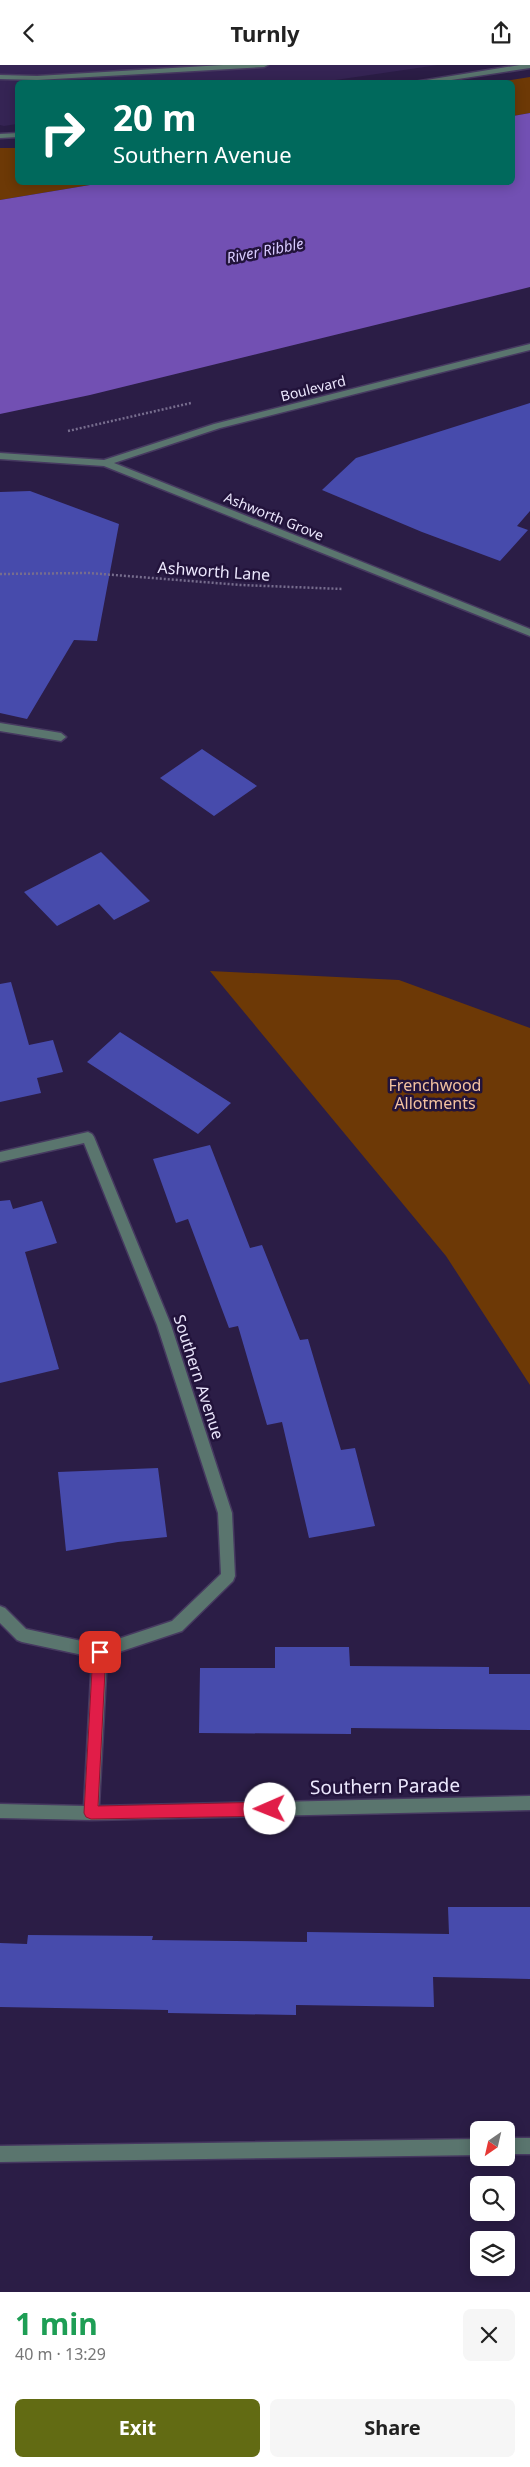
<!DOCTYPE html>
<html lang="en">
<head>
<meta charset="utf-8">
<style>
  :root { --surface:#fff; --page:#f6f6f6; --text:#222; --muted:#767676; --accent:#626b13 }
  body { margin:0; font-family:"Noto Sans",sans-serif; background:var(--page); color:var(--text); height:100vh; display:flex; flex-direction:column; font-size:19px; white-space:nowrap }
  * { box-sizing:border-box; margin:0 }
  p { font-size:16px; color:var(--muted) }
  .icon { flex:none; width:28px; height:28px; fill:none; stroke:currentColor; stroke-width:2; stroke-linecap:round; stroke-linejoin:round }
  .map { position:relative; height:2227px; overflow:hidden }
  .panel { display:flex; flex-direction:column; background:var(--surface); flex:1 }
  .panel>* { flex:none }
  .top-card { position:absolute; left:15px; top:15px; width:500px; height:105px; border-radius:8px; box-shadow:0 2px 12px #0003; background:#00695c; color:#fff; overflow:hidden }
  .needle { width:32px; rotate:214deg }
  .tools { position:absolute; left:470px; top:2056px; display:grid; gap:10px }
  .tools a { display:grid; place-items:center; width:45px; height:45px; border-radius:8px; background:var(--surface); box-shadow:0 2px 12px #0003; font-size:25px }
  .pin { position:absolute; display:grid; place-items:center; width:42px; height:42px; color:#fff; margin:-21px; border-radius:10px; box-shadow:0 2px 8px #0006 }
  .me { position:absolute; width:55px; margin:-28px; rotate:269deg; stroke-linejoin:round; filter:drop-shadow(0 0 4px #0008) }
  .turn { display:flex; align-items:center; gap:18px; height:105px; padding:0 15px; font-size:22px }
  .turn .icon { width:65px; height:65px; stroke-width:2.5 }
  .turn b { display:block; font-size:35px; line-height:42px }
  .round { display:grid; place-items:center; flex:none; width:52px; height:52px; border-radius:8px; background:var(--page) }
  .headline { display:flex; align-items:center; justify-content:space-between; height:85px; padding:0 15px }
  h1 { font-size:30px; font-weight:700; line-height:38px; color:#1e9e55 }
  .cta { display:flex; gap:10px; margin-top:auto; padding:10px 15px }
  .cta a { flex:1; height:58px; border-radius:8px; background:var(--accent); color:#fff; font-size:20px; font-weight:700; line-height:58px; text-align:center }
  .cta a+a { background:var(--page); color:var(--text) }
  header { display:flex; justify-content:space-between; align-items:center; height:65px; padding:0 15px; background:var(--surface); font-size:22px; font-weight:700 }
  .map>svg:first-child { display:block }
</style>
</head>
<body>
<header><svg class="icon" aria-label="back" viewBox="0 0 24 24"><path d="M15 5l-7 7 7 7"/></svg>Turnly<svg class="icon" aria-label="share" viewBox="0 0 24 24"><path d="M12 15V3M7 8l5-5 5 5M5 13v7h14v-7"/></svg></header>
<div class="map">
<svg width="530" height="2227" viewBox="0 0 530 2227">
  <rect width="100%" height="100%" fill="#2b1d46"/>
  <path fill="#352454" d="M 0,0 L 438,0 L 315,18 L 18,18 L 17,59 L 4,61 L 0,60 Z"/>
  <path fill="#6d3906" d="M 530,12 L 530,48 L 513,51 L 512,18 L 493,18 Z
    M 0,83 L 17,83 L 18,118 L 102,118 L 0,135 Z
    M 210,906 L 399,915 L 530,963 L 530,1320 L 446,1191 Z"/>
  <path fill="#7250b3" d="M 530,48 L 530,222 L 90,330 L 0,349 L 0,135 L 102,118 L 512,118 L 513,51 Z"/>
  <path fill="#474bac" d="M 530,338 L 530,446 L 517,461 L 528,465 L 500,496 L 422,467 L 322,425 L 356,393 Z
    M 30,426 L 119,459 L 97,576 L 74,575 L 27,654 L 0,648 L 0,427 Z
    M 202,684 L 257,721 L 214,751 L 160,713 Z
    M 101,787 L 150,836 L 114,855 L 99,839 L 57,861 L 24,827 Z
    M 11,917 L 29,980 L 53,975 L 63,1007 L 37,1013 L 41,1028 L 0,1037 L 0,919 Z
    M 120,967 L 159,992 L 231,1038 L 198,1069 L 87,997 Z
    M 210,1080 L 250,1183 L 262,1180 L 300,1275 L 308,1274 L 341,1385 L 355,1383 L 375,1461 L 309,1473 L 282,1357 L 267,1360 L 238,1261 L 229,1263 L 188,1154 L 176,1158 L 153,1094 Z
    M 10,1135 L 13,1144 L 42,1136 L 57,1178 L 25,1187 L 59,1304 L 0,1318 L 0,1136 Z
    M 158,1403 L 167,1472 L 118,1477 L 66,1486 L 58,1407 Z
    M 275,1582 L 349,1582 L 350,1601 L 489,1602 L 489,1609 L 530,1609 L 530,1665 L 351,1663 L 351,1669 L 199,1668 L 200,1603 L 275,1603 Z
    M 448,1842 L 530,1842 L 530,1914 L 433,1912 L 434,1942 L 296,1940 L 296,1950 L 168,1948 L 168,1945 L 0,1942 L 0,1878 L 27,1879 L 28,1870 L 153,1871 L 152,1875 L 307,1877 L 307,1867 L 449,1869 Z"/>
  <g fill="none" stroke-linecap="round" stroke-linejoin="round">
    <g stroke="#463960" stroke-width="3">
      <path id="minor" d="M 223,0 L 268,0 L 264,2 L 37,15 L 0,14 L 0,10 L 37,11 Z
        M 520,0 L 530,0 L 530,3 L 432,18 L 408,18 Z
        M 18,68 L 18,72 L 0,73 L 0,69 Z
        M 530,279 L 530,285 L 220,363 L 114,398 L 530,564 L 530,571 L 104,401 L 0,394 L 0,388 L 104,395 L 214,359 Z
        M 0,658 L 61,668 L 66,672 L 61,676 L 0,666 Z
        M 88,1067 L 92,1069 L 94,1072 L 171,1260 L 232,1448 L 235,1511 L 233,1516 L 182,1566 L 107,1591 L 99,1741 L 530,1731 L 530,1745 L 91,1755 L 0,1753 L 0,1739 L 84,1741 L 92,1592 L 22,1577 L 17,1575 L 0,1558 L 0,1541 L 5,1543 L 26,1564 L 100,1580 L 172,1556 L 221,1509 L 218,1448 L 157,1260 L 84,1078 L 0,1097 L 0,1087 Z
        M 506,2073 L 530,2073 L 530,2089 L 506,2089 Z
        M 479,2074 L 479,2090 L 0,2097 L 0,2081 Z"/>
    </g>
    <path stroke="#776d8e" stroke-width="2.5" stroke-dasharray="2 2" stroke-linecap="butt" d="M 68,366 L 191,338
      M 0,509 L 89,508 L 241,520 L 343,524"/>
    <use href="#minor" fill="#5a756e" fill-rule="evenodd"/>
  </g>
  <path fill="#e11d48" stroke="#92132f" d="M 100,1581 L 105,1583 L 106,1587 L 98,1741 L 270,1737 L 275,1739 L 277,1744 L 275,1749 L 270,1751 L 91,1754 L 86,1752 L 84,1748 L 93,1587 L 95,1583 Z"/>
  <g text-anchor="middle" dominant-baseline="central" stroke-width="5" stroke-linejoin="round" paint-order="stroke">
    <g font-size="14" fill="#ece7fd" stroke="#22133b">
      <text transform="translate(313 323) rotate(-14)">Boulevard</text>
      <text transform="translate(274 451) rotate(22)">Ashworth Grove</text>
    </g>
    <g font-size="15" font-style="italic" fill="#d8cafe" stroke="#22133b">
      <text transform="translate(265 185) rotate(-11)">River Ribble</text>
    </g>
    <g font-size="16" fill="#ece7fd" stroke="#22133b">
      <text transform="translate(214 506) rotate(4)">Ashworth Lane</text>
      <text transform="translate(199 1312) rotate(72)">Southern Avenue</text>
    </g>
    <g font-size="16" fill="#f3c2a0" stroke="#22133b">
      <text x="435" y="1020">Frenchwood<tspan x="435" dy="18">Allotments</tspan></text>
    </g>
    <g font-size="19" fill="#ece7fd" stroke="#22133b">
      <text transform="translate(385 1721) rotate(-1)">Southern Parade</text>
    </g>
  </g>
</svg>
<div class="tools">
<a><svg class="needle" viewBox="-14 -14 28 28"><path d="M0-13l5 13h-10z" fill="#e53935"/><path d="M0 13l5-13h-10z" fill="#767676"/></svg></a>
<a><svg class="icon" aria-label="search" viewBox="0 0 24 24"><circle cx="10" cy="10" r="6"/><path d="M15 15l6 6"/></svg></a>
<a><svg class="icon" aria-label="layers" viewBox="0 0 24 24"><path d="M12 4l9 5-9 5-9-5zM3 14l9 5 9-5"/></svg></a>
</div>
<div class="pin" style="left:100px;top:1587px;background:#d93025"><svg class="icon" aria-label="arrive" viewBox="0 0 24 24"><path d="M6 21V4h12l-3 4 3 4H6"/></svg></div>
<svg class="me" style="left:270px;top:1744px" viewBox="-20 -20 40 40"><circle r="19" fill="#fff"/><path d="M0-13L10 11 0 6-10 11z" fill="#e11d48"/></svg>
<div class="top-card">
<div class="turn"><svg class="icon" aria-label="right" viewBox="0 0 24 24"><path d="M7 20v-9h11M14 6l5 5-5 5"/></svg><div><b>20 m</b>Southern Avenue</div></div>
</div>
</div>
<section class="panel">
<div class="headline"><div><h1>1 min</h1><p>40 m · 13:29</p></div><a class="round"><svg class="icon" aria-label="close" viewBox="0 0 24 24"><path d="M6 6l12 12M18 6L6 18"/></svg></a></div>
<div class="cta"><a>Exit</a><a>Share</a></div>
</section>
</body>
</html>
